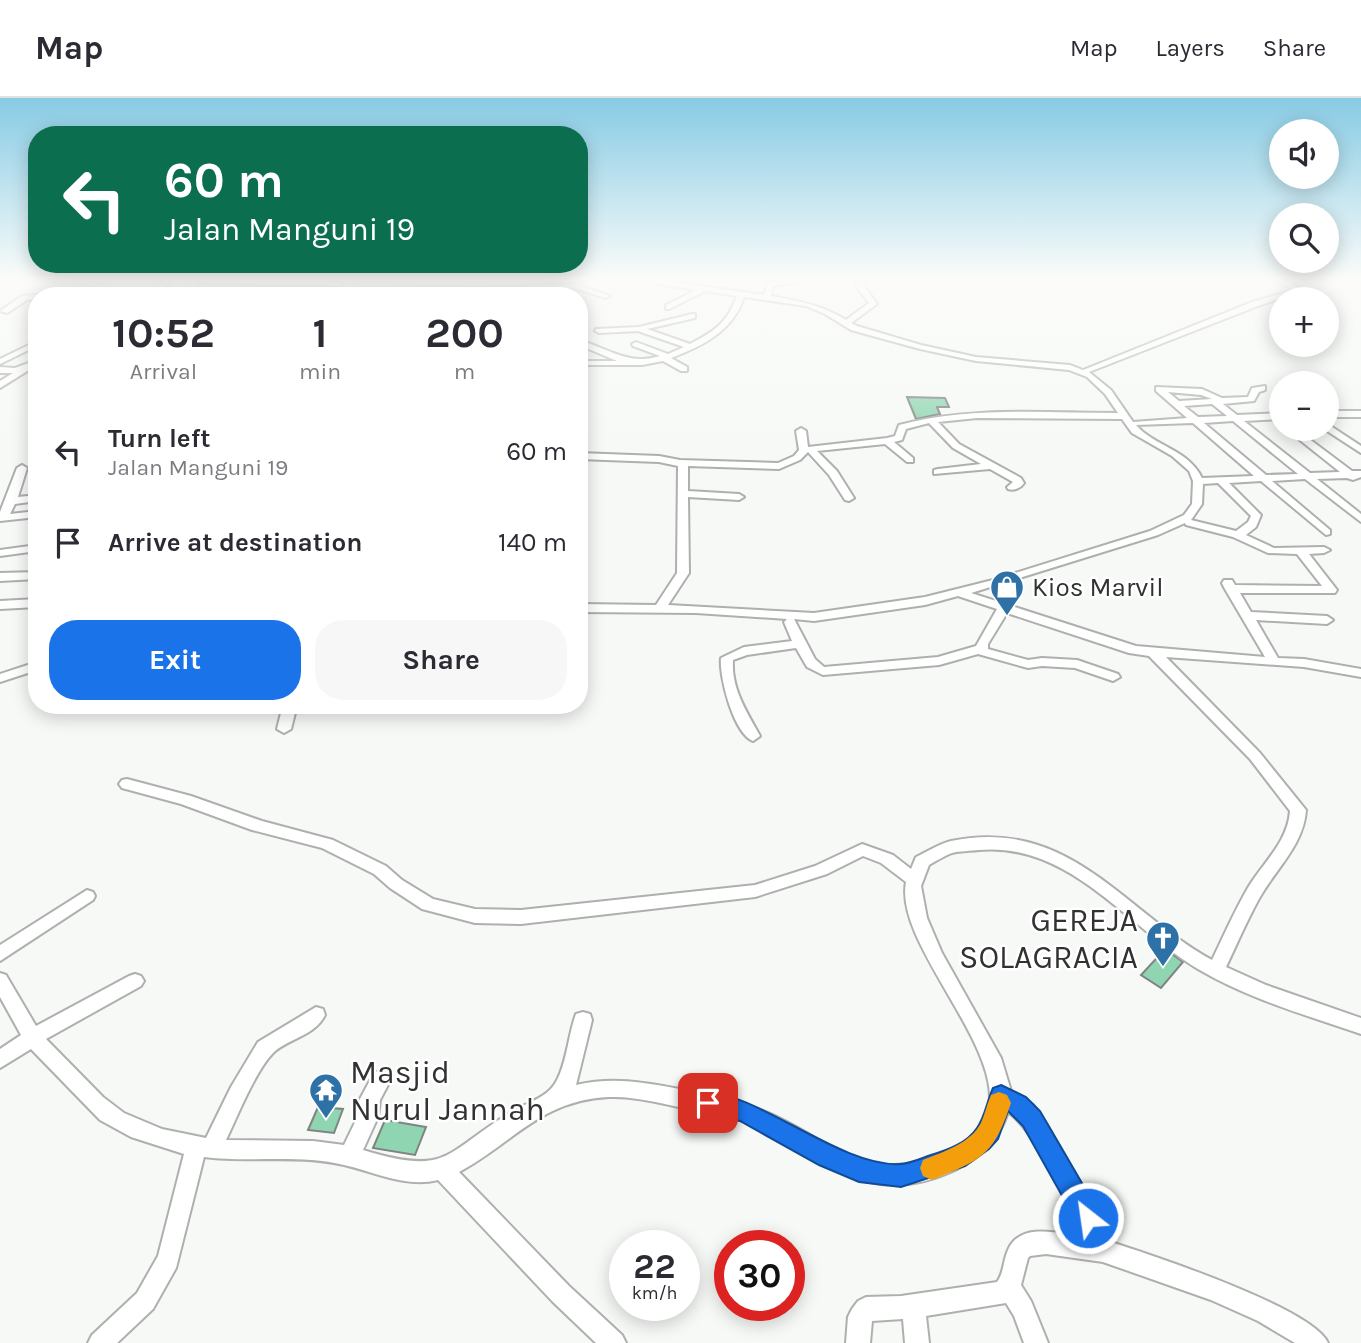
<!DOCTYPE html>
<html lang="en">
<head>
<meta charset="utf-8">
<style>
  :root { --surface:#fff; --page:#f7f7f7; --text:#2b2b33; --muted:#7c7c81; --line:#e1e1e2; --accent:#1a73e8 }
  body { margin:0; font-family:Karla,sans-serif; background:var(--page); color:var(--text); height:100vh; display:flex; flex-direction:column; font-size:26px; white-space:nowrap }
  * { box-sizing:border-box; margin:0 }
  p { font-size:23px; color:var(--muted) }
  .icon { flex:none; width:38px; height:38px; fill:none; stroke:currentColor; stroke-width:2; stroke-linecap:round; stroke-linejoin:round }
  .map { position:relative; flex:1; overflow:hidden }
  .sheet { position:absolute; left:28px; top:189px; width:560px; height:427px; display:flex; flex-direction:column; background:var(--surface); border-radius:28px; box-shadow:0 4px 18px #0003 }
  .sheet>* { flex:none }
  .hud { position:absolute; left:28px; top:28px; width:560px; height:147px; border-radius:28px; box-shadow:0 4px 18px #0003; background:#0b6e4f; color:#fff; overflow:hidden }
  .tools { position:absolute; left:1269px; top:21px; display:grid; gap:14px }
  .tools a { display:grid; place-items:center; width:70px; height:70px; border-radius:50%; background:var(--surface); box-shadow:0 4px 18px #0003; font-size:35px }
  .speed { position:absolute; left:609px; top:1132px; display:flex; gap:14px; font-size:35px; font-weight:700; text-align:center }
  .speed>* { display:grid; place-content:center; width:91px; height:91px; border-radius:50%; background:var(--surface); box-shadow:0 4px 18px #0003; line-height:1 }
  .speed small { font-size:18px; font-weight:400 }
  .speed .limit { border:10px solid #d22; background:#fff; color:#111 }
  .pin { position:absolute; display:grid; place-items:center; width:60px; height:60px; color:#fff; margin:-30px; border-radius:14px; box-shadow:0 4px 10px #0006 }
  .me { position:absolute; width:77px; margin:-38px; rotate:330deg; stroke-linejoin:round; filter:drop-shadow(0 0 5px #0008) }
  .turn { display:flex; align-items:center; gap:24px; height:147px; padding:0 21px; font-size:32px }
  .turn .icon { width:91px; height:91px; stroke-width:2.5 }
  .turn b { display:block; font-size:49px; line-height:60px }
  .eta { display:flex; justify-content:space-evenly; align-items:center; height:119px; text-align:center }
  .eta b { font-size:42px; font-weight:700; line-height:49px }
  .cta { display:flex; gap:14px; margin-top:auto; padding:14px 21px }
  .cta a { flex:1; height:80px; border-radius:28px; background:var(--accent); color:#fff; font-size:28px; font-weight:700; line-height:80px; text-align:center }
  .cta a+a { background:var(--page); color:var(--text) }
  ul { padding:0; list-style:none }
  li { display:flex; align-items:center; gap:21px; height:91px; padding:0 21px }
  li div { flex:1 }
  li b { display:block; font-size:26px }
  li em { font-style:normal }
  header { display:flex; align-items:center; gap:42px; box-sizing:border-box; height:98px; padding:0 35px; background:var(--surface); border-bottom:2px solid var(--line) }
  header strong { font-size:33px }
  nav { display:flex; gap:38px; margin-inline-start:auto; font-size:24px }
  .map>svg:first-child { display:block }
</style>
</head>
<body>
<header>
<strong>Map</strong>
<nav><a>Map</a><a>Layers</a><a>Share</a></nav>
</header>
<div class="map">
<svg width="1361" height="1245" viewBox="0 0 1361 1245">
  <rect width="100%" height="100%" fill="#f6f9f5"/>
  <path fill="#8fd5b1" stroke="#7f8381" stroke-width="2" d="M 907,299 L 945,300 L 949,309 L 937,309 L 940,316 L 916,321 Z
    M 1165,851 L 1183,864 L 1161,890 L 1141,877 Z
    M 318,1009 L 343,1011 L 334,1035 L 308,1032 Z
    M 385,1022 L 426,1029 L 415,1057 L 373,1050 Z"/>
  <g fill="none" stroke-linecap="round" stroke-linejoin="round">
    <g stroke="#adb0ad" stroke-width="4">
      <path id="minor" d="M 102,181 L 110,181 L 72,197 L 65,195 Z
        M 167,181 L 174,181 L 155,198 L 147,198 Z
        M 195,181 L 340,184 L 343,186 L 340,188 L 198,185 L 191,195 L 225,193 L 266,198 L 182,198 Z
        M 353,181 L 412,181 L 409,183 L 356,183 Z
        M 653,181 L 764,197 L 768,185 L 806,181 L 803,183 L 773,188 L 771,198 C 799,203 822,207 846,222 L 869,205 L 856,188 L 861,181 L 867,181 L 864,188 L 877,206 L 851,225 L 857,228 L 921,247 L 976,259 L 1070,267 L 1083,272 L 1252,204 L 1294,192 L 1273,181 L 1281,181 L 1304,192 L 1258,208 L 1089,274 L 1111,292 L 1133,324 L 1187,320 L 1156,293 L 1156,289 L 1202,291 L 1222,300 L 1248,299 L 1252,290 L 1265,288 L 1265,292 L 1259,294 L 1254,303 L 1223,306 L 1237,317 L 1281,315 L 1281,321 L 1244,323 L 1310,375 L 1340,374 L 1286,331 L 1296,331 L 1352,373 L 1361,373 L 1361,379 L 1353,382 L 1347,380 L 1317,381 L 1361,416 L 1361,424 L 1305,381 L 1272,383 L 1330,432 L 1330,436 L 1326,437 L 1261,383 L 1229,385 L 1261,417 L 1256,429 L 1246,437 L 1274,450 L 1324,449 L 1330,452 L 1324,455 L 1309,456 L 1337,492 L 1335,495 L 1240,495 L 1251,514 L 1327,518 L 1333,522 L 1327,526 L 1256,522 L 1278,560 L 1304,561 L 1361,571 L 1361,579 L 1304,569 L 1166,559 L 1260,655 L 1306,712 C 1304,746 1276,771 1260,799 C 1247,822 1237,846 1226,869 L 1266,887 L 1361,920 L 1361,936 C 1306,917 1249,901 1198,871 C 1127,829 1070,744 979,752 C 971,753 960,753 952,755 C 944,758 936,763 929,767 L 921,788 L 927,820 L 942,855 L 1001,960 L 1011,993 L 1033,1007 L 1047,1027 L 1096,1112 L 1111,1144 C 1151,1157 1313,1210 1328,1245 L 1295,1245 L 1258,1223 L 1211,1202 L 1103,1164 L 1046,1156 L 1030,1158 L 1028,1160 L 1021,1187 L 1031,1203 L 1048,1245 L 1024,1245 L 1014,1218 L 1006,1205 L 926,1218 L 929,1245 L 905,1245 L 903,1221 L 872,1223 L 870,1245 L 846,1245 L 848,1219 L 852,1211 L 858,1203 L 866,1199 L 901,1198 L 997,1184 C 1004,1175 1003,1163 1008,1152 C 1020,1123 1061,1136 1085,1139 C 1072,1110 1033,1030 1008,1014 C 999,1041 983,1058 957,1071 C 864,1116 820,1054 740,1022 C 725,1016 709,1015 693,1012 C 666,1007 638,998 609,999 C 541,1002 513,1045 459,1074 L 569,1188 L 622,1237 L 626,1245 L 596,1245 L 553,1204 L 438,1082 C 405,1090 375,1074 344,1067 C 298,1056 250,1065 204,1059 L 176,1170 L 153,1211 L 117,1245 L 88,1245 L 92,1237 L 137,1195 L 158,1158 L 184,1056 L 131,1039 L 100,1022 L 31,951 L 0,970 L 0,951 L 21,937 L 0,899 L 0,875 L 6,877 L 36,928 L 129,878 L 135,876 L 141,878 L 144,883 L 141,888 L 46,941 L 103,999 L 124,1015 L 162,1031 L 206,1040 L 231,989 L 258,944 L 316,909 L 323,911 L 325,917 C 315,938 287,941 273,955 C 256,972 237,1019 226,1042 L 313,1043 L 344,1047 L 358,1018 L 360,1001 L 374,975 L 381,972 L 388,975 L 391,981 L 380,1002 L 378,1019 L 363,1052 C 451,1079 444,1054 513,1013 C 528,1004 547,1000 556,984 C 566,967 568,941 574,922 L 576,916 L 583,914 L 590,916 L 592,922 L 576,987 C 614,978 647,985 685,992 C 719,999 750,1005 781,1021 C 812,1036 842,1060 877,1066 C 904,1070 928,1063 953,1051 C 1063,999 891,860 906,784 L 881,765 L 863,758 L 827,776 L 755,799 L 521,826 L 475,825 L 422,811 L 390,790 L 374,776 L 322,750 L 252,732 L 181,706 L 122,690 L 119,686 L 122,682 L 127,681 L 191,698 L 262,723 L 333,742 L 386,768 L 402,782 L 433,801 L 475,811 L 521,812 L 755,787 L 815,768 L 862,746 L 893,757 L 911,771 L 916,759 C 927,754 939,746 951,743 C 1070,719 1122,812 1212,862 C 1224,837 1235,812 1249,788 C 1264,764 1288,743 1290,713 L 1250,661 L 1149,558 L 1129,555 L 1007,515 L 988,546 L 988,551 L 1028,562 L 1042,560 L 1077,562 L 1118,576 L 1120,579 L 1113,583 L 1075,570 L 1042,568 L 1028,570 L 978,556 L 939,567 L 823,577 L 807,569 L 796,550 L 747,557 L 733,562 C 731,591 747,614 760,638 L 753,643 C 734,636 719,579 721,560 L 744,549 L 792,543 L 784,524 L 787,521 L 696,515 L 579,514 L 579,506 L 656,507 L 677,475 L 678,368 L 659,364 L 579,361 L 579,355 L 659,358 L 680,362 L 778,365 L 794,358 L 799,352 L 796,333 L 801,330 L 806,333 L 808,349 L 887,340 L 895,338 L 899,327 C 970,308 1045,315 1118,315 L 1105,296 L 1087,279 L 1069,272 L 976,263 L 920,251 L 851,232 L 825,216 L 806,208 L 744,199 C 733,233 703,248 671,260 L 687,269 L 687,273 L 681,273 L 663,263 L 642,267 L 579,267 L 579,263 L 617,263 L 579,247 L 579,242 C 607,250 629,268 660,258 L 633,248 L 632,246 L 636,244 L 668,256 L 684,249 L 638,233 L 599,235 L 595,233 L 596,231 L 639,229 L 692,216 L 695,216 L 695,220 L 647,231 L 690,246 C 715,233 727,225 737,198 L 705,193 L 669,211 L 666,211 L 666,207 L 696,192 L 659,186 ZM 1168,294 L 1201,297 L 1212,301 L 1179,303 ZM 1212,306 L 1227,318 L 1198,319 L 1184,308 ZM 977,320 L 1122,321 L 1132,335 L 1172,358 L 1189,373 L 1193,383 L 1192,406 L 1184,417 L 1150,433 L 993,482 L 925,499 L 814,515 L 668,507 L 689,475 L 688,399 L 739,402 L 744,399 L 739,396 L 688,393 L 688,368 L 779,371 L 800,362 L 808,354 L 829,377 L 845,402 L 849,403 L 854,400 L 837,373 L 817,353 L 885,346 L 907,364 L 913,364 L 913,360 L 894,344 L 902,342 L 906,331 L 929,325 L 953,350 L 981,366 L 938,371 L 934,372 L 934,376 L 990,371 L 1013,384 L 1007,389 L 1008,391 C 1014,393 1021,390 1024,385 L 1021,380 L 959,346 L 938,324 ZM 1233,323 L 1298,376 L 1266,377 L 1204,325 ZM 1193,325 L 1254,378 L 1202,380 C 1188,351 1155,349 1136,327 ZM 1218,385 L 1251,418 L 1248,424 L 1236,433 L 1191,422 L 1202,406 L 1203,386 ZM 1185,425 L 1186,427 L 1233,439 L 1268,455 L 1297,456 L 1322,488 L 1235,487 L 1232,482 L 1224,482 L 1222,485 L 1225,491 L 1265,559 L 1136,548 L 971,495 L 1158,437 ZM 958,498 L 997,511 L 976,548 L 938,559 L 824,569 L 815,561 L 794,521 L 814,523 L 925,507 Z
        M 575,186 L 610,198 L 606,200 L 574,190 L 482,194 L 396,192 L 392,190 L 396,188 L 482,190 Z
        M 330,193 L 363,193 L 367,195 L 363,197 L 327,197 Z
        M 37,197 L 40,198 L 37,198 L 37,201 L 27,202 L 7,215 L 0,213 L 22,198 Z
        M 37,243 L 37,248 L 0,266 L 0,261 Z
        M 37,262 L 37,267 L 0,290 L 0,283 L 13,275 L 0,275 L 0,269 L 15,270 Z
        M 1326,313 L 1361,313 L 1361,319 L 1326,319 Z
        M 1326,325 L 1361,348 L 1361,355 L 1324,331 L 1326,331 Z
        M 22,367 L 27,370 L 18,399 L 37,397 L 37,403 L 15,406 L 10,416 L 37,413 L 37,419 L 0,423 L 0,414 L 17,370 Z
        M 37,447 L 37,453 L 0,458 L 0,452 Z
        M 37,474 L 37,481 L 0,483 L 0,475 Z
        M 37,501 L 37,509 L 0,511 L 0,503 Z
        M 37,564 L 37,572 L 0,584 L 0,576 Z
        M 283,607 L 297,607 L 291,631 L 284,635 L 277,631 Z
        M 87,792 L 93,794 L 95,798 L 93,802 L 0,863 L 0,847 Z"/>
    </g>
    <use href="#minor" fill="#fff" fill-rule="evenodd"/>
  </g>
  <linearGradient id="sky" x2="0" y2="1"><stop stop-color="#87cbe4"/><stop offset="0.51" stop-color="#fbfcfa"/><stop offset="1" stop-color="#fbfcfa" stop-opacity="0"/></linearGradient>
  <rect width="1361" height="355" fill="url(#sky)"/>
  <path fill="#1a73e8" stroke="#114b97" stroke-width="2" d="M 1001,987 L 1026,999 L 1040,1013 L 1097,1111 L 1100,1120 L 1097,1128 L 1088,1132 L 1079,1128 L 1023,1028 L 1008,1013 L 998,1041 L 989,1051 L 965,1068 L 901,1089 L 859,1084 L 819,1067 L 740,1023 L 700,1012 L 697,1005 L 700,998 C 743,982 838,1070 900,1066 C 910,1066 922,1060 931,1057 C 948,1052 967,1045 977,1030 C 985,1019 987,1003 993,990 Z"/>
  <path fill="#f59e0b" d="M 999,994 L 1007,997 L 1011,1005 C 993,1058 983,1061 932,1082 L 923,1078 L 920,1070 L 923,1062 C 943,1054 971,1045 981,1025 C 985,1016 987,1006 991,997 Z"/>
  <defs>
    <g id="shop-pin" transform="scale(1.75)"><path d="M0 17L-7.5 6A9.5 9.5 0 1 1 7.5 6Z" fill="#2e71a6" stroke="#fff"/><path d="M-5-2.5h2.3a2.7 3.5 0 0 1 5.4 0H5L5.5 6h-11ZM-1.5-2.5h3a1.5 2.3 0 0 0-3 0Z" fill="#fff"/></g>
    <g id="church-pin" transform="scale(1.75)"><path d="M0 17L-7.5 6A9.5 9.5 0 1 1 7.5 6Z" fill="#2e71a6" stroke="#fff"/><path d="M-1.2-6h2.4v3.5h3.3v2.4h-3.3V6h-2.4V-.1h-3.3v-2.4h3.3Z" fill="#fff"/></g>
    <g id="temple-pin" transform="scale(1.75)"><path d="M0 17L-7.5 6A9.5 9.5 0 1 1 7.5 6Z" fill="#2e71a6" stroke="#fff"/><path d="M0-6L5-2H3V0L6.5 2.5H4V6H1.5V3h-3V6H-4V2.5H-6.5L-3 0V-2H-5Z" fill="#fff"/></g>
  </defs>
  <g fill-rule="evenodd">
    <use href="#shop-pin" x="1007" y="489"/>
    <use href="#church-pin" x="1163" y="840"/>
    <use href="#temple-pin" x="326" y="992"/>
  </g>
  <g text-anchor="middle" dominant-baseline="central" stroke-width="5" stroke-linejoin="round" paint-order="stroke">
    <g font-size="26" fill="#313231" stroke="#fff" text-anchor="start">
      <text x="1032" y="489">Kios Marvil</text>
    </g>
    <g font-size="32" fill="#313231" stroke="#fff" text-anchor="end">
      <text x="1138" y="822">GEREJA<tspan x="1138" dy="37">SOLAGRACIA</tspan></text>
      <text x="350" y="974" text-anchor="start">Masjid<tspan x="350" dy="37">Nurul Jannah</tspan></text>
    </g>
  </g>
</svg>
<div class="tools">
<a><svg class="icon" aria-label="sound" viewBox="0 0 24 24"><path d="M4 9h4l5-4v14l-5-4H4zM17 9q2 3 0 6"/></svg></a>
<a><svg class="icon" aria-label="search" viewBox="0 0 24 24"><circle cx="10" cy="10" r="6"/><path d="M15 15l6 6"/></svg></a>
<a>+</a>
<a>−</a>
</div>
<div class="speed"><div>22<small>km/h</small></div><div class="limit">30</div></div>
<div class="pin" style="left:708px;top:1005px;background:#d93025"><svg class="icon" aria-label="arrive" viewBox="0 0 24 24"><path d="M6 21V4h12l-3 4 3 4H6"/></svg></div>
<svg class="me" style="left:1088px;top:1120px" viewBox="-20 -20 40 40"><circle r="17" fill="#1a73e8" stroke="#fff" stroke-width="3"/><path d="M0-11L8 9 0 5-8 9z" fill="#fff"/></svg>
<div class="hud">
<div class="turn"><svg class="icon" aria-label="left" viewBox="0 0 24 24"><path d="M17 20v-9H6M10 6l-5 5 5 5"/></svg><div><b>60 m</b>Jalan Manguni 19</div></div>
</div>
<section class="sheet">
<div class="eta">
<div><b>10:52</b><p>Arrival</p></div>
<div><b>1</b><p>min</p></div>
<div><b>200</b><p>m</p></div>
</div>
<ul>
<li><svg class="icon" aria-label="left" viewBox="0 0 24 24"><path d="M17 20v-9H6M10 6l-5 5 5 5"/></svg><div><b>Turn left</b><p>Jalan Manguni 19</p></div><em>60 m</em></li>
<li><svg class="icon" aria-label="arrive" viewBox="0 0 24 24"><path d="M6 21V4h12l-3 4 3 4H6"/></svg><div><b>Arrive at destination</b></div><em>140 m</em></li>
</ul>
<div class="cta"><a>Exit</a><a>Share</a></div>
</section>
</div>
</body>
</html>
